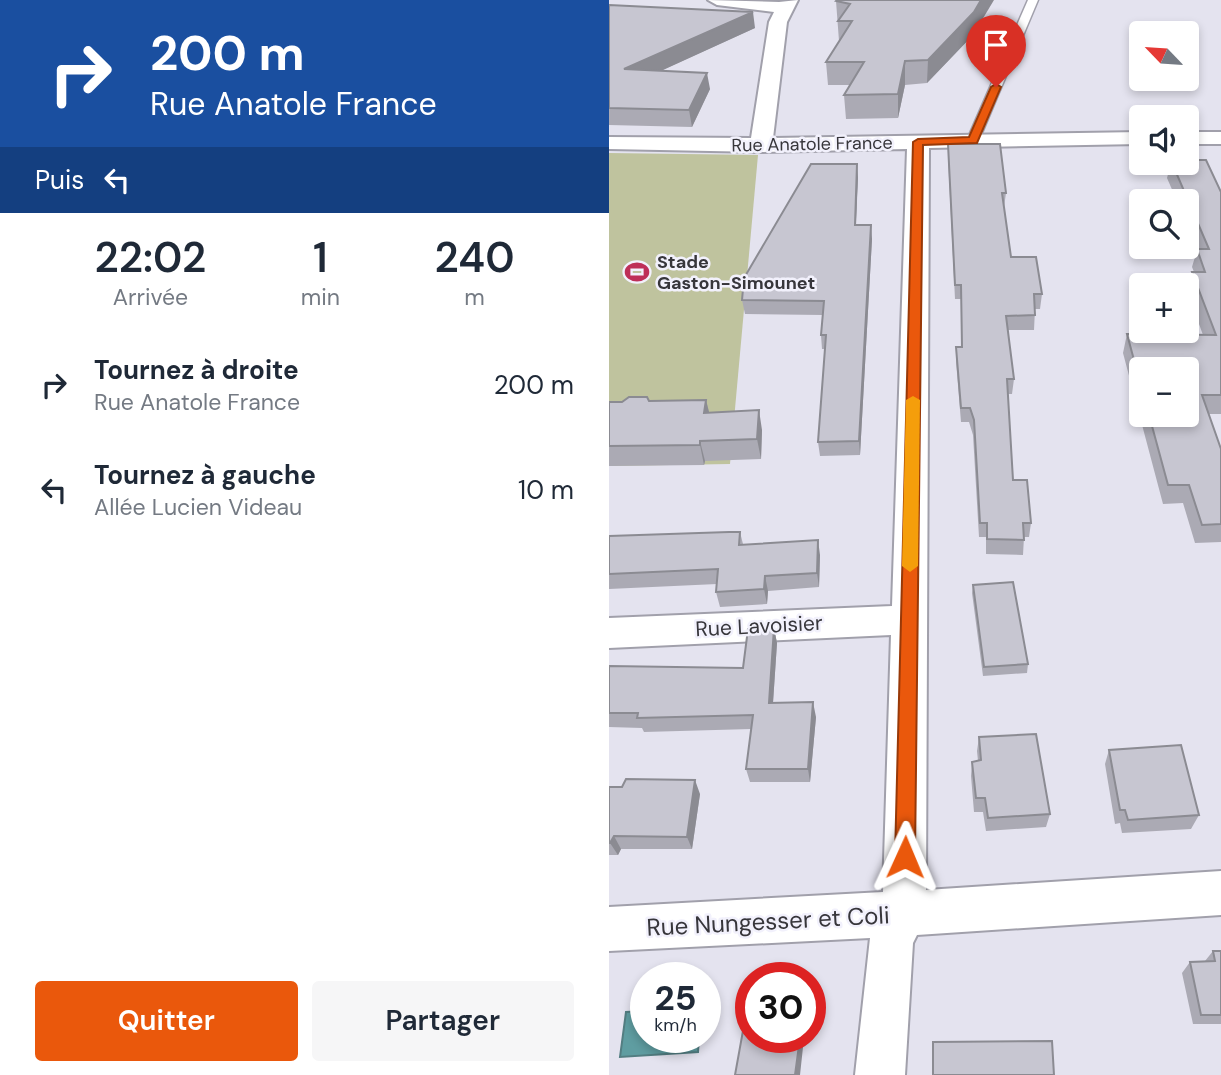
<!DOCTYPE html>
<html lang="fr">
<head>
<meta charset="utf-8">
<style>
  :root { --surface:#fff; --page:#f6f6f7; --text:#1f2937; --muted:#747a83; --accent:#ea580c }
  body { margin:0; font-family:"DM Sans",sans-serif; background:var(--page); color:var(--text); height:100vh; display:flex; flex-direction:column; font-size:26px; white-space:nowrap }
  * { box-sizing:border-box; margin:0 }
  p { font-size:23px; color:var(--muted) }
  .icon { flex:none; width:38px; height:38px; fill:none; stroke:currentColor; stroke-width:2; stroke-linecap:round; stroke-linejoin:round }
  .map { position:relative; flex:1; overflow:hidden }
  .sheet { display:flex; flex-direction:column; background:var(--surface); width:609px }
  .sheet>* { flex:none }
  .banner { background:#1a4fa0; color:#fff; overflow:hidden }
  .needle { width:46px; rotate:295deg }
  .tools { position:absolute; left:520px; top:21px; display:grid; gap:14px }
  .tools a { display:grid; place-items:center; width:70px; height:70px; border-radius:7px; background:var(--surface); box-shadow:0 4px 10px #0003; font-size:35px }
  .speed { position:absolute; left:21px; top:962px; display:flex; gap:14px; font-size:35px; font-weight:700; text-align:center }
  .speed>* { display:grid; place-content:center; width:91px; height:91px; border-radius:50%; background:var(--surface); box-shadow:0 4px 10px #0003; line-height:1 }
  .speed small { font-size:18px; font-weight:400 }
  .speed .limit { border:10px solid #d22; background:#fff; color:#111 }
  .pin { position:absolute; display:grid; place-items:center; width:60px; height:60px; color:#fff; margin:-72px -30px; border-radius:50% 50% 50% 0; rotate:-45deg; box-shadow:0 0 7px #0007 }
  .pin .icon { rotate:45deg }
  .me { position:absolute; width:77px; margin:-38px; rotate:1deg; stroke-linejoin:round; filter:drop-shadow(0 0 5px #0008) }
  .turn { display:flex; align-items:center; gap:24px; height:147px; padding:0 35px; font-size:32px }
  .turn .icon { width:91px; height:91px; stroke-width:2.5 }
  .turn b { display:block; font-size:49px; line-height:60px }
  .then { display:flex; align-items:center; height:66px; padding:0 35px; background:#0003; gap:14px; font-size:26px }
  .eta { display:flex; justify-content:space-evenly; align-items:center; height:119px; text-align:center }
  .eta b { font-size:42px; font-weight:600; line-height:49px }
  .primary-button { display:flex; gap:14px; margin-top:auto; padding:14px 35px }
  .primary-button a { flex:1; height:80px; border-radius:7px; background:var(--accent); color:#fff; font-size:28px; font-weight:600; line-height:80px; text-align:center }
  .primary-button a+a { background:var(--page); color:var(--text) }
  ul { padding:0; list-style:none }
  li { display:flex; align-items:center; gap:21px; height:105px; padding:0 35px }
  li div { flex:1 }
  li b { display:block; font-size:26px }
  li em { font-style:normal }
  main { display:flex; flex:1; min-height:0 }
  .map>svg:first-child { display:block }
</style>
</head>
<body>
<main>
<section class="sheet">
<div class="banner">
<div class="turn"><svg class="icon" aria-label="right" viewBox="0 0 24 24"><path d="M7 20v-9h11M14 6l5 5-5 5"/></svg><div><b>200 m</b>Rue Anatole France</div></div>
<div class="then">Puis<svg class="icon" aria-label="left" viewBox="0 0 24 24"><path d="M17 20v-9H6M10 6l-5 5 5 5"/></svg></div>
</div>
<div class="eta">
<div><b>22:02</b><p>Arrivée</p></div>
<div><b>1</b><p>min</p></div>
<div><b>240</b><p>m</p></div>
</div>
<ul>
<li><svg class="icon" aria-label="right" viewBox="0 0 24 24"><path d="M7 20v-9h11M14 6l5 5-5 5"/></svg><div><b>Tournez à droite</b><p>Rue Anatole France</p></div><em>200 m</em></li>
<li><svg class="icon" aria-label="left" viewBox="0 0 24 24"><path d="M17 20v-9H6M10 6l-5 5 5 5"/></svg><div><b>Tournez à gauche</b><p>Allée Lucien Videau</p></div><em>10 m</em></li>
</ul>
<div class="primary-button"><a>Quitter</a><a>Partager</a></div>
</section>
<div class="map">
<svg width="612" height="1075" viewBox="0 0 612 1075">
  <rect width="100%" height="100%" fill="#e4e3ef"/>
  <path fill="#bfc39e" d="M 0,153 L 149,155 L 121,464 L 0,466 Z"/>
  <path fill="#5f9da1" stroke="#537e82" stroke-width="2" d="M 37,1011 L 37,1038 L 90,1038 L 89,1052 L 11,1057 L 17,1012 Z"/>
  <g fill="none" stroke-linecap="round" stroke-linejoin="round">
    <g stroke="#a1a0ab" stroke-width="3">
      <path id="lane" d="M 419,0 L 429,0 L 370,140 L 360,142 L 358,140 Z"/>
    </g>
    <g stroke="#a1a0ab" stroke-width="4">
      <path id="street" d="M 99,0 L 170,2 L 189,0 L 178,22 L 164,138 L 532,132 L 532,144 L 320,148 L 317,890 L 612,871 L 612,915 L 308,935 L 304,943 L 296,1075 L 246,1075 L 261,938 L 0,951 L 0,907 L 274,892 L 282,635 L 0,648 L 0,618 L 283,606 L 298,149 L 152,152 L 0,149 L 0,137 L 142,138 L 160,22 L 165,12 L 108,5 Z
        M 578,132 L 612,132 L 612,144 L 578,144 Z"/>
    </g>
    <use href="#lane" fill="#fff" fill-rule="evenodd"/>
    <use href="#street" fill="#fff" fill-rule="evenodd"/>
  </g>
  <path fill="#abaab4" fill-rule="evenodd" d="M 227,1 L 364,35 L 318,83 L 296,85 L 289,118 L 237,119 L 235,95 L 241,85 L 219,85 L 217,62 L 230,41 Z
    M 0,5 L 146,28 L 51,71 L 101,89 L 83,127 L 0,125 Z
    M 339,144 L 397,193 L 395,207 L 402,257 L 433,294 L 431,309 L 426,309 L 425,330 L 399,330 L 405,379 L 403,394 L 399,394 L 404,480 L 422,523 L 420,537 L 415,537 L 414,555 L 377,554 L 377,537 L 370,537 L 364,435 L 360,422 L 352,422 L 347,361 L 347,347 L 352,347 L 352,299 L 346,299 L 339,158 Z
    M 562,163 L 578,163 L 612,192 L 612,414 L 600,414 L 612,449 L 612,542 L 586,543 L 574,503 L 554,504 L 514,353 L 518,334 L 594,335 L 578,291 L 583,272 L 585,272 L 583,267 L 588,250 L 578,225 L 578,201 L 568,201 L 558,178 ZM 532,369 L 578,415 L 532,415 Z
    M 249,177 L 247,225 L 263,239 L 251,455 L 211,456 L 209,442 L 216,349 L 213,349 L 212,335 L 214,315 L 136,314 L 133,300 Z
    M 97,400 L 100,412 L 153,430 L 152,459 L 96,461 L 95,465 L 0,466 L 0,402 Z
    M 131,532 L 134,544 L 211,555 L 210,587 L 159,591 L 158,604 L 111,607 L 107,592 L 108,584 L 0,589 L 0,536 Z
    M 364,585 L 419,664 L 418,673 L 374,676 L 363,593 Z
    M 165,628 L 168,643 L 164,703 L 207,717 L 201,782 L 141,782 L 137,769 L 142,729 L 35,732 L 33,728 L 0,727 L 0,666 L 134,668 Z
    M 370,737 L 441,814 L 437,827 L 377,831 L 374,812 L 365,812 L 362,776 L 363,762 L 369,761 L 368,751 Z
    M 500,750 L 590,815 L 582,829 L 513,833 L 511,823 L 506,824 L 496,764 Z
    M 0,787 L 91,794 L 83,849 L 12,849 L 9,855 L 0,855 Z
    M 604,951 L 612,951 L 612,1024 L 584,1024 L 573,973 L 581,962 L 596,961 Z"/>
  <path fill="#8b8b92" d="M 372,0 L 385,0 L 364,35 L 318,83 L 319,60 Z
    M 144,12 L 146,28 L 19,86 L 15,69 Z
    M 296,61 L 296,85 L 289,118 L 289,94 Z
    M 98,73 L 101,89 L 83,127 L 80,110 Z
    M 248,164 L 249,177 L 246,239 L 246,225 Z
    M 262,225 L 263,239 L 251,455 L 250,441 Z
    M 97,400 L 102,420 L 95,413 Z
    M 150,410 L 153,430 L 152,459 L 148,439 Z
    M 91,441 L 96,461 L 95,465 L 91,445 Z
    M 209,540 L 211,555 L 210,587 L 208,573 Z
    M 156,576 L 159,591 L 158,604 L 155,589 Z
    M 165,628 L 168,643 L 163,717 L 160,703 Z
    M 204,702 L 207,717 L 201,782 L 199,769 Z
    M 86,780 L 91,794 L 83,849 L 78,837 Z
    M 5,836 L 12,849 L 9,855 L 1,843 Z
    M 191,1038 L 195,1038 L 191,1075 L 186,1075 Z"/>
  <path fill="#c7c6d1" stroke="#8b8b92" stroke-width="2" d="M 228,0 L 372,0 L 365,12 L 319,60 L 296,61 L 289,94 L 235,95 L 255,62 L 217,62 L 243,21 L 229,21 L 241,4 L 227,1 Z
    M 0,5 L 144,12 L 15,69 L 98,73 L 80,110 L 0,108 Z
    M 339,144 L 391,144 L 397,193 L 393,193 L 402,257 L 427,257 L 433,294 L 425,294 L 426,315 L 397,316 L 405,379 L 398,379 L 404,480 L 418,480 L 422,523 L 414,523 L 415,540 L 378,539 L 378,523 L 371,523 L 365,420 L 361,408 L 352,408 L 347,347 L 353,347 L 352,285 L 346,285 Z
    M 578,160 L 597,160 L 612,192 L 612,395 L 593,395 L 612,449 L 612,524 L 593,525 L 580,485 L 559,485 L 540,415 L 578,415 L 578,369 L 532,369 L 532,386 L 518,334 L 607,335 L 583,272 L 596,272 L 588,249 L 600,249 L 563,163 L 578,163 Z
    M 202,164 L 248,164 L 246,225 L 262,225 L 250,441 L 209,442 L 217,335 L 212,335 L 215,301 L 133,300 L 135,278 Z
    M 20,397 L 38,397 L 40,401 L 97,400 L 95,413 L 150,410 L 148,439 L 91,441 L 91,445 L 0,446 L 0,402 L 13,402 Z
    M 120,532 L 131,532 L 130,545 L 209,540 L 208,573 L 156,576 L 155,589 L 107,592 L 109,569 L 0,574 L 0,536 Z
    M 404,582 L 419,664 L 375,667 L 364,585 Z
    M 165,628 L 160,703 L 204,702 L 199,769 L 137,769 L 144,715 L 28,718 L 29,713 L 0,713 L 0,666 L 134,668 L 139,629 Z
    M 427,734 L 441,814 L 379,818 L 376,798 L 367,798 L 363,762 L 372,760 L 370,737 Z
    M 572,745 L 590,815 L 519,820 L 516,810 L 511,810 L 500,750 Z
    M 17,779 L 86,780 L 78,837 L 5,836 L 1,843 L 0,843 L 0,787 L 13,787 Z
    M 604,951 L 612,951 L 612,1015 L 592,1015 L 581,962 L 606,961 Z
    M 141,992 L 142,1038 L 191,1038 L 186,1075 L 126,1075 Z
    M 443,1041 L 445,1075 L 324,1075 L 324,1042 Z"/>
  <path fill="#ea580c" stroke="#983908" stroke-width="2" d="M 387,84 L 392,87 L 368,143 L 314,145 L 306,857 L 303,864 L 296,867 L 289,864 L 286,857 L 304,142 L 309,139 L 360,137 L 382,87 Z"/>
  <path fill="#f59e0b" d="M 304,396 L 311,400 L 309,566 L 301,572 L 293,566 L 297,400 Z"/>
  <defs>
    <g id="stadium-bare" transform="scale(1.89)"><path d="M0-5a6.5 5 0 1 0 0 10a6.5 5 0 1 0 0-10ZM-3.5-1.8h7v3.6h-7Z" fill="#be2f58" stroke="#f2f1fc" stroke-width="2.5" paint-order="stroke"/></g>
  </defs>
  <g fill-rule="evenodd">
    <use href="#stadium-bare" x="28" y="272"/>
  </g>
  <g text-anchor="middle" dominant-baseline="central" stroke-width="5" stroke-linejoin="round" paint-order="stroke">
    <g font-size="18" fill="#37363b" stroke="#f2f1fc">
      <text transform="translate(203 144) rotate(-1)">Rue Anatole France</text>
    </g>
    <g font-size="18" font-weight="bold" fill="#37363b" stroke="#f2f1fc" text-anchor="start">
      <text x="48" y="262">Stade<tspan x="48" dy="21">Gaston-Simounet</tspan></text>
    </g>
    <g font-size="21" fill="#37363b" stroke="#f2f1fc">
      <text transform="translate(150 626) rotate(-3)">Rue Lavoisier</text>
    </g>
    <g font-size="24" fill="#37363b" stroke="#f2f1fc">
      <text transform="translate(159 921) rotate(-3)">Rue Nungesser et Coli</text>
    </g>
  </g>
</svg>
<div class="tools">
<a><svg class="needle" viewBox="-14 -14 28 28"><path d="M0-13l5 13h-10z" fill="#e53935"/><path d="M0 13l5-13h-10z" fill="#747a83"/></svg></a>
<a><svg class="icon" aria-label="sound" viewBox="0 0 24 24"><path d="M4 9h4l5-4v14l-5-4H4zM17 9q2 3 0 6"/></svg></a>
<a><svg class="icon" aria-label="search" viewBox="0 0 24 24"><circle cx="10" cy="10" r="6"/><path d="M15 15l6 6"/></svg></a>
<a>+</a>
<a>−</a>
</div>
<div class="speed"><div>25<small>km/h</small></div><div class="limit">30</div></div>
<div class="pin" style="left:387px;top:87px;background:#d93025"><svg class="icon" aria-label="arrive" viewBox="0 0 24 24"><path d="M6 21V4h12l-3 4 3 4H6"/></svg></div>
<svg class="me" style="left:296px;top:857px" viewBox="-20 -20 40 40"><path d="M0-17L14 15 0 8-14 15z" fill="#ea580c" stroke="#fff" stroke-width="4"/></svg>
</div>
</main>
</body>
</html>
